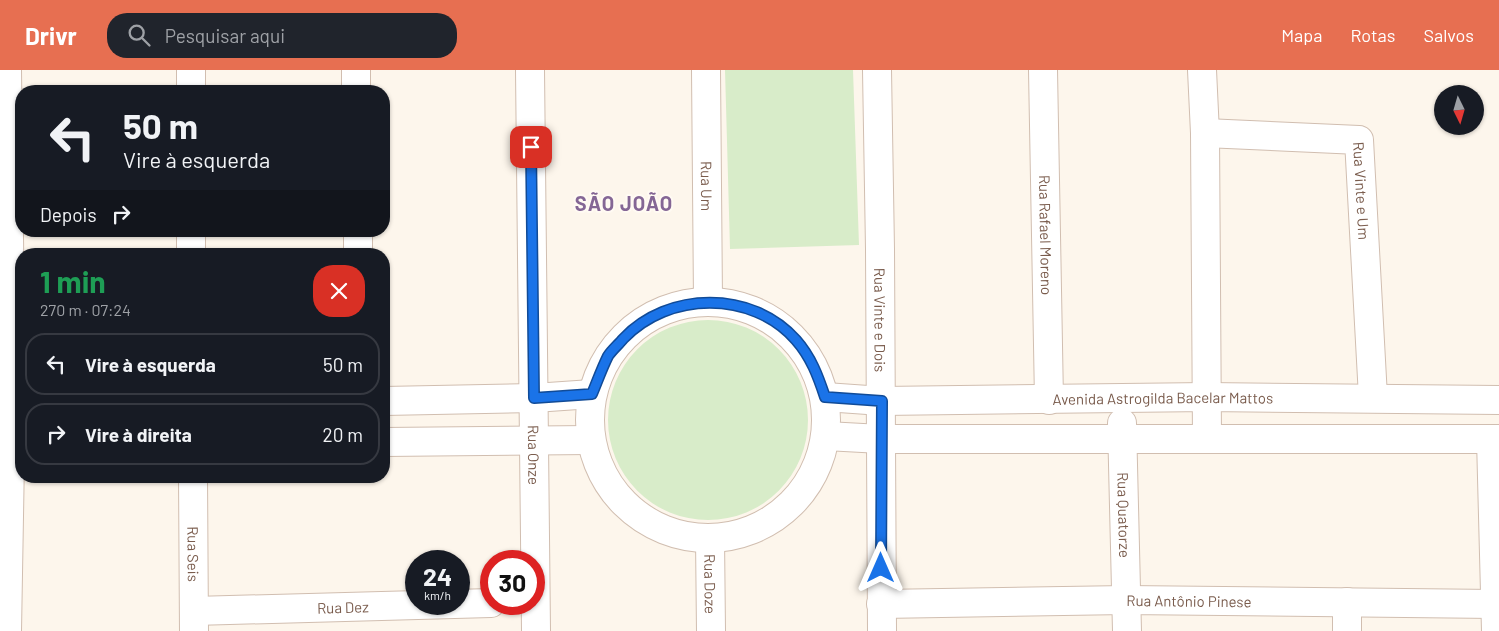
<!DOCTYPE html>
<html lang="pt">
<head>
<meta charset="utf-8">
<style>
  :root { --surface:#171b24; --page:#20242c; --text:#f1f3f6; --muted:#9ea1a6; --line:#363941; --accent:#e76f51 }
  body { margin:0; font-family:Barlow,sans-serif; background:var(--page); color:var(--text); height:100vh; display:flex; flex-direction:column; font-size:19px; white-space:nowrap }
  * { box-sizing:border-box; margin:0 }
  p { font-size:16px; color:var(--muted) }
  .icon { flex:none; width:28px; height:28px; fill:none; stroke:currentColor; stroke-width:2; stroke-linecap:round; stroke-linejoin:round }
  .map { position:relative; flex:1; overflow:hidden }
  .drawer { position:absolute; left:15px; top:178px; width:375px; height:235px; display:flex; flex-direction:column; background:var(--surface); border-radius:20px; box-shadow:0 1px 4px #0004 }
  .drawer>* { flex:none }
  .top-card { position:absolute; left:15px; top:15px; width:375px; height:152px; border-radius:20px; box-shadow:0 1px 4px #0004; background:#171b24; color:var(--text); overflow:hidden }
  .needle { width:32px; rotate:175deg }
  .fabs { position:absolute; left:1434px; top:15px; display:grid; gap:10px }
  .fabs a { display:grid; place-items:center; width:50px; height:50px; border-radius:50%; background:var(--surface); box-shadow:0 1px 4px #0004; font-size:25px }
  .speed { position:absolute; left:405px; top:480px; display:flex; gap:10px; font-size:25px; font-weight:700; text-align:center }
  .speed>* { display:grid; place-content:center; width:65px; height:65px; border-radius:50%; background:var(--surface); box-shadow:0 1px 4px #0004; line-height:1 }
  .speed small { font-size:12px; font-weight:400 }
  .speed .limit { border:8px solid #d22; background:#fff; color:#111 }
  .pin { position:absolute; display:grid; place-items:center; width:42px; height:42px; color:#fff; margin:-21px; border-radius:10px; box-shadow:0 2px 8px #0006 }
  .me { position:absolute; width:55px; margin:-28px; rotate:0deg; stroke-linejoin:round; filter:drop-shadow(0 0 4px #0008) }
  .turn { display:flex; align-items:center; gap:18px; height:105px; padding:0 25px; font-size:22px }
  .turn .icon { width:65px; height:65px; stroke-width:2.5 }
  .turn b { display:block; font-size:35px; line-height:42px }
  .then { display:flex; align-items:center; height:48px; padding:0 25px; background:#0003; gap:10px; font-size:19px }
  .round { display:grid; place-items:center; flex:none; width:52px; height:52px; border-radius:20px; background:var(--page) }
  .headline { display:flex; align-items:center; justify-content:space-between; height:85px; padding:0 25px }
  h1 { font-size:30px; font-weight:700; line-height:38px; color:#1e9e55 }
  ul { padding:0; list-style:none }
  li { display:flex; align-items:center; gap:15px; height:62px; margin:0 10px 8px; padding:0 15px; border:2px solid var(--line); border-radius:20px }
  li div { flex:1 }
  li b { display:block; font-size:19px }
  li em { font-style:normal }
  header { display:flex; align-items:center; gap:30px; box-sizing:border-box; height:70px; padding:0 25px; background:var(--accent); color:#fff }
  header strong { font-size:24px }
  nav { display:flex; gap:28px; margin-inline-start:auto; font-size:18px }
  .search { width:350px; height:45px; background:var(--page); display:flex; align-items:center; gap:12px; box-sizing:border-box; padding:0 18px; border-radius:20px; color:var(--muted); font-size:19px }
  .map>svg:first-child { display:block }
</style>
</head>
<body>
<header>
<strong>Drivr</strong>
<div class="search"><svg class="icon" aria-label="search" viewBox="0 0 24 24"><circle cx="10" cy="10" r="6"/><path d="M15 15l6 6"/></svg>Pesquisar aqui</div>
<nav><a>Mapa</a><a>Rotas</a><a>Salvos</a></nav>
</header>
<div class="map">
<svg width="1499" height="561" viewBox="0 0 1499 561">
  <rect width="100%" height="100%" fill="#fdf6ec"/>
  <path fill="#d8ecc9" d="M 725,0 L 853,0 L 859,175 L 730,179 Z
    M608 350a100 100 0 1 1 200 0a100 100 0 1 1-200 0Z"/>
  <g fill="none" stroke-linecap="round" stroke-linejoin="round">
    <g stroke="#d1beb0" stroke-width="30">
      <g id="minor">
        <path d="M 7,0 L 11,331 L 7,561"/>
        <path d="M 191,0 L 191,21"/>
        <path d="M 356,0 L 356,21"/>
        <path id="s1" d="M 530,0 L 536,561"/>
        <path id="s2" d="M 706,0 L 708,231"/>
        <path id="s3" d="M 877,0 L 880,179 L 882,561"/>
        <path id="s4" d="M 1043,0 L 1049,330"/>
        <path d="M 1202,0 L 1205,63 L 1207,368"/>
        <path id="s5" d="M 1205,63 L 1359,70 L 1373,327"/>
        <path d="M 191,161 L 191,184"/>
        <path d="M 358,161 L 358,184"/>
        <circle cx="708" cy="350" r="118"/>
        <path id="s6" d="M 825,327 L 882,331 L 1207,327 L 1499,330"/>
        <path d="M 384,331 L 534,328 L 592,324"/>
        <path id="s7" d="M 1122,353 L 1127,561"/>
        <path d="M 826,366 L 881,369 L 1499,369"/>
        <path d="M 1491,369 L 1496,561"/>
        <path d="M 384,372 L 591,370"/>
        <path id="s8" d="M 193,406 L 194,561"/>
        <path id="s9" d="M 710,468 L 711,561"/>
        <path d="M 1347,532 L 1347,561"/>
        <path id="s10" d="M 881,534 L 1126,530 L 1495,534"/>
        <path id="s11" d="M 194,541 L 491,533"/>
      </g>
    </g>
    <use href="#minor" stroke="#fff" stroke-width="28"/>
  </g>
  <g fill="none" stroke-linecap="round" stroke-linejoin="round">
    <g stroke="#114b97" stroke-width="12">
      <path id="route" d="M 531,77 L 534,328 L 592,324 C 597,312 602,298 608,286 C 612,280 619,274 623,269 C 668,221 752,220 796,270 C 811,287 818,306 825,327 L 882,331 L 881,498"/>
    </g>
    <use href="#route" stroke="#1a73e8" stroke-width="9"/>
  </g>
  <g text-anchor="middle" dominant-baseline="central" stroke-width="4" stroke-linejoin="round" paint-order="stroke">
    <g font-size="15" fill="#7a5c4d" stroke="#fffaf3">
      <text stroke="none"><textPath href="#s2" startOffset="116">Rua Um</textPath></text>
      <text stroke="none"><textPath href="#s5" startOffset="205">Rua Vinte e Um</textPath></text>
      <text stroke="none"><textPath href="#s4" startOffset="165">Rua Rafael Moreno</textPath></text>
      <text stroke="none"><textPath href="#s3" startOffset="250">Rua Vinte e Dois</textPath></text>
      <text stroke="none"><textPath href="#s6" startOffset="338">Avenida Astrogilda Bacelar Mattos</textPath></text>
      <text stroke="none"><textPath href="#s1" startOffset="385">Rua Onze</textPath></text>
      <text stroke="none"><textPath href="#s7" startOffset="92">Rua Quatorze</textPath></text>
      <text stroke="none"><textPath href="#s8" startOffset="78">Rua Seis</textPath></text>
      <text stroke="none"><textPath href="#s9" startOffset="46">Rua Doze</textPath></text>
      <text stroke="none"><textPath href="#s10" startOffset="308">Rua Antônio Pinese</textPath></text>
      <text stroke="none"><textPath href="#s11" startOffset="149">Rua Dez</textPath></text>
    </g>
    <g font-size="20" font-weight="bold" letter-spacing="1" fill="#846695" stroke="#fffaf3">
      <text x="624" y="133">SÃO JOÃO</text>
    </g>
  </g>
</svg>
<div class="fabs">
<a><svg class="needle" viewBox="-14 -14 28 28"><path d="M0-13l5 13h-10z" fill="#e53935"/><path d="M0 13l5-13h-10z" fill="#9ea1a6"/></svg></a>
</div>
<div class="speed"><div>24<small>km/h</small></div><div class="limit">30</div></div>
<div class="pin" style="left:531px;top:77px;background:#d93025"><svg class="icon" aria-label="arrive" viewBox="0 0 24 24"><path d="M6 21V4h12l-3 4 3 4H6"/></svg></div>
<svg class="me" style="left:881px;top:498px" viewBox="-20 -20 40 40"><path d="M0-17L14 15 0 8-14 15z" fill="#1a73e8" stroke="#fff" stroke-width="4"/></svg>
<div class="top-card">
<div class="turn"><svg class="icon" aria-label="left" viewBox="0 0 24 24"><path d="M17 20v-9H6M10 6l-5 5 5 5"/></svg><div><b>50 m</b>Vire à esquerda</div></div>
<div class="then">Depois<svg class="icon" aria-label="right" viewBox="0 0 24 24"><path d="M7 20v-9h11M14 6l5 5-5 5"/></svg></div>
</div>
<section class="drawer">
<div class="headline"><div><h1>1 min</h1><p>270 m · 07:24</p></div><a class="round" style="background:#d93025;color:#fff"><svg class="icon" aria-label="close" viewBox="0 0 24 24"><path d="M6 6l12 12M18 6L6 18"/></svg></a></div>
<ul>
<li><svg class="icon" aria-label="left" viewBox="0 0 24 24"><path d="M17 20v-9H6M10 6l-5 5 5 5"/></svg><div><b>Vire à esquerda</b></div><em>50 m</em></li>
<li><svg class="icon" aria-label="right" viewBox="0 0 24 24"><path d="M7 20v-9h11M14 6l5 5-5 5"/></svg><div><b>Vire à direita</b></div><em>20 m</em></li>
</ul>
</section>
</div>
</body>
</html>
